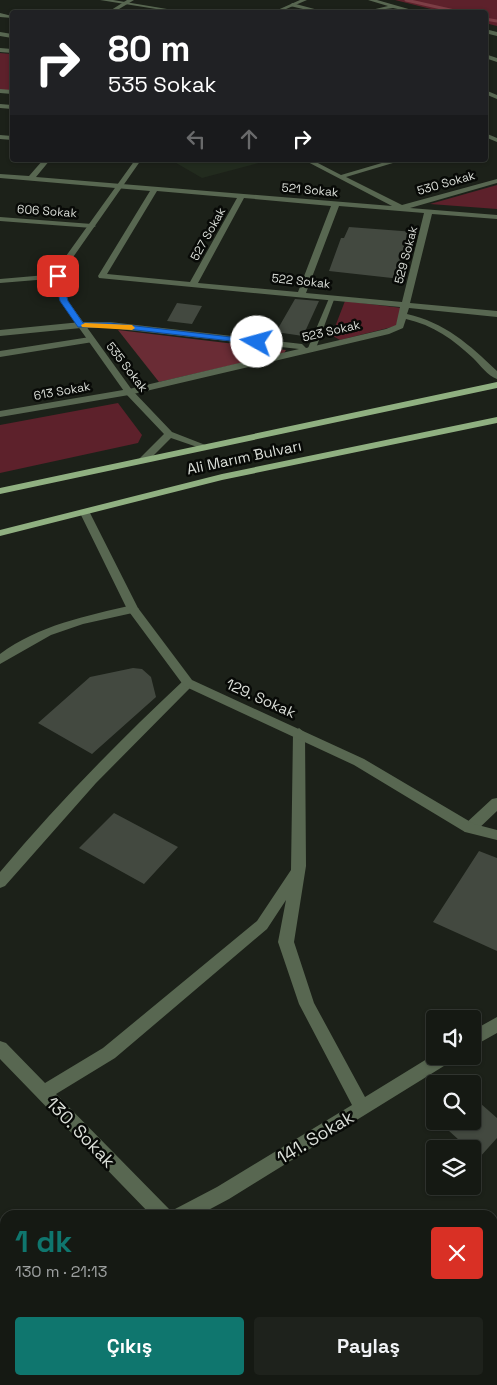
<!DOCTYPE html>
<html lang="tr">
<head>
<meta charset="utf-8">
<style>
  :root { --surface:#151913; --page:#1e221c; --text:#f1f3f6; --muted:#9da0a0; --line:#343833; --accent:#0f766e }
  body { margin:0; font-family:"Space Grotesk",sans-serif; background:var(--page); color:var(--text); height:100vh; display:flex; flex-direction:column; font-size:19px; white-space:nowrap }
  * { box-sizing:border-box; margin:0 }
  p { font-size:16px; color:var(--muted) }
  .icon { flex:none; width:28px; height:28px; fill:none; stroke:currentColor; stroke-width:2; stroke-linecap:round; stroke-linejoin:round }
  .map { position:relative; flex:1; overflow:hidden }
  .side { position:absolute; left:0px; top:1210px; width:498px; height:175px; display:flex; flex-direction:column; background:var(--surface); border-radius:15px 15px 0 0; box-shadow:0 1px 4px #0004,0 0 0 1px var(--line) }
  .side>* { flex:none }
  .banner { position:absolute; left:10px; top:10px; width:478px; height:152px; border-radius:5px; box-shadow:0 1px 4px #0004,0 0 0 1px var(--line); background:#202124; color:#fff; overflow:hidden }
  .tools { position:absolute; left:426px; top:1010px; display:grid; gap:10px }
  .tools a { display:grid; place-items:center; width:55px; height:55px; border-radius:5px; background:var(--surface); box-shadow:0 1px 4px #0004,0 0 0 1px var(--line); font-size:25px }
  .pin { position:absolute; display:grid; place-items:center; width:42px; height:42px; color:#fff; margin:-21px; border-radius:10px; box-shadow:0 2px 8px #0006 }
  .me { position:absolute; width:55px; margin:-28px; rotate:277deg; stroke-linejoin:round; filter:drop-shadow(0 0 4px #0008) }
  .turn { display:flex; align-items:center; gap:18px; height:105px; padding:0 15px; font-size:22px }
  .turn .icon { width:65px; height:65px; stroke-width:2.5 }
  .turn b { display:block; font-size:35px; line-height:42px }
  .lanes { display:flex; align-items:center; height:48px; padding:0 15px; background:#0003; justify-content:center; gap:25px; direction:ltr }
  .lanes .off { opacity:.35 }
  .round { display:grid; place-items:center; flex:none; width:52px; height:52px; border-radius:5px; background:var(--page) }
  .summary { display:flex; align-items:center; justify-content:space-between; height:85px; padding:0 15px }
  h1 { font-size:30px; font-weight:600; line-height:38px; color:var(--accent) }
  .button { display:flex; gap:10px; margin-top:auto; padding:10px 15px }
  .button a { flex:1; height:58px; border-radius:5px; background:var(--accent); color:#fff; font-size:20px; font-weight:600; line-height:58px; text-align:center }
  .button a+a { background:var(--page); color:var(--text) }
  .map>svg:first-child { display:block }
</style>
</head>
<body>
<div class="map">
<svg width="497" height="1385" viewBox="0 0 497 1385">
  <rect width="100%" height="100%" fill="#1c2119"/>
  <path fill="#222b1e" d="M 171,160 L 270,160 L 202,178 Z"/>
  <path fill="#5d212b" d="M 395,0 L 497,0 L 497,26 L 485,23 L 485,12 L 443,12 Z
    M 0,53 L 12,54 L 12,91 L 0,90 Z
    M 497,185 L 497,209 L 430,204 Z
    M 345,301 L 402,308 L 396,326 L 340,340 L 333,336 L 333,332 Z
    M 118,403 L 142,435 L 138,443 L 0,473 L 0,425 Z"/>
  <path fill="#6a2c35" d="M 118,330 L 286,350 L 284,353 L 159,382 Z"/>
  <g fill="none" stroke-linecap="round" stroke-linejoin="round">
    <path stroke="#7d3e46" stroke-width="3" d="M 406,0 L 459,12
      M 485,19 L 497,21"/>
  </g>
  <path fill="#434940" d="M 349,227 L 415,232 L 401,279 L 329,271 L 341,238 L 344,238 Z
    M 295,299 L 319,301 L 303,336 L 276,332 Z
    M 177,303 L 202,306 L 192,324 L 167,321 Z
    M 133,668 L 142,669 L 151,677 L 156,697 L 92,754 L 38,723 L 90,677 Z
    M 114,813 L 178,847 L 144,884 L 79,848 Z
    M 479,851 L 497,858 L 497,951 L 433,922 Z
    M 472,1096 L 497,1118 L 497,1138 L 479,1158 L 472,1152 L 472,1149 L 469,1149 L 438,1121 L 472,1121 Z"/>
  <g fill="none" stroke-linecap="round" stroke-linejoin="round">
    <path fill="#586751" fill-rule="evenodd" d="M 330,296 L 335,297 L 316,348 L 309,350 L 308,348 Z"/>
    <path fill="#586751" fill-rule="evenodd" d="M 127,0 L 134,0 L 114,12 L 108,12 Z
      M 368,0 L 377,0 L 419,12 L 412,12 L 393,8 L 363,12 L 388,6 Z
      M 292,3 L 322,11 L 323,12 L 316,12 L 290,6 Z
      M 0,13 L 12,16 L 12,18 L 0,17 Z
      M 485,29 L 497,32 L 497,36 L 485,33 Z
      M 0,32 L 12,34 L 12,38 L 0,36 Z
      M 0,48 L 12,49 L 12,53 L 0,52 Z
      M 485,54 L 497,58 L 497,62 L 485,58 Z
      M 0,89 L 12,90 L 12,94 L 0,93 Z
      M 485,90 L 497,95 L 497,99 L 485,94 Z
      M 0,104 L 12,105 L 12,109 L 0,108 Z
      M 485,133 L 497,138 L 497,142 L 485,137 Z
      M 0,135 L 12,136 L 12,140 L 0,139 Z
      M 43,160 L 50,160 L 36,177 L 392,206 L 304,160 L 312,160 L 341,175 L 392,160 L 403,160 L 346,177 L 402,205 L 497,179 L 497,183 L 410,208 L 497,215 L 497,219 L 432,214 L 410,303 L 497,311 L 497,317 L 409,308 L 407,314 C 444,322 470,345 497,371 L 497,379 C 488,376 480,365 473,358 C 454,340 433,325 406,319 L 403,328 L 389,334 L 129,395 L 0,417 L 0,411 L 129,389 L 299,349 L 110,328 L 81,328 L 0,336 L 0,330 L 81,322 L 110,322 L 302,344 L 306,348 L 386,329 L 396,325 L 400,307 L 99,278 L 98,276 L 150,191 L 0,178 L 0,174 L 29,176 ZM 157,191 L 237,198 L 190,282 L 107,274 ZM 244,198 L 331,206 L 298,292 L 198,283 ZM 339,206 L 424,213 L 402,302 L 306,293 Z
      M 0,217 L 92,224 L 96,226 L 92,228 L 0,221 Z
      M 58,274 L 62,276 L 61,278 L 0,283 L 0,279 Z
      M 90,337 L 94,340 L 93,342 L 0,357 L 0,351 Z
      M 133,605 L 139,609 L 137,612 L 83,624 L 51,635 L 0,664 L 0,654 C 39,625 86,616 133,605 Z
      M 188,679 L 194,683 L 192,686 L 96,783 L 5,886 L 0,888 L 0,872 C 57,804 119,741 184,680 Z
      M 299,728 L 305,733 L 306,866 L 294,942 L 314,1003 L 365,1097 L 435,1054 L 435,1056 L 454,1056 L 452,1061 L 229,1199 L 199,1215 L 172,1215 L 175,1209 L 217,1187 L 352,1105 L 299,1004 L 278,942 L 286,900 L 267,929 L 115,1058 L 56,1094 L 169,1209 L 172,1215 L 151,1215 L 0,1059 L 0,1041 L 6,1043 L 45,1083 L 103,1048 L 257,921 L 291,870 L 293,733 Z
      M 497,798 L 497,811 L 475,832 L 465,832 L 463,828 L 465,824 L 492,799 Z
      M 497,1017 L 497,1033 L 472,1047 L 472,1031 Z
      M 5,1302 L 5,1322 L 0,1325 L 0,1305 Z
      M 102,1380 L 124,1380 L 126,1385 L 104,1385 Z"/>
    <path fill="#586751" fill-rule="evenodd" d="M 100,0 L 113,0 L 185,12 L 175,12 Z
      M 300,0 L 307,0 L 279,12 L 273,12 Z
      M 135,160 L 141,160 L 69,263 L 64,282 L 68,301 L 132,390 L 172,432 L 208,446 L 203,449 L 171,438 L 148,461 L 144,462 L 139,459 L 164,434 L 126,394 L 60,301 L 56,282 L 61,263 Z
      M 85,510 L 90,513 L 138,608 L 192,680 L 364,759 L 474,824 L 497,830 L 497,840 L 465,832 L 354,765 L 184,686 L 127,609 L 80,513 Z"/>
    <path fill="#90b081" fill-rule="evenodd" d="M 497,382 L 497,388 L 0,494 L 0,488 Z
      M 497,417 L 497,423 L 222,480 L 0,536 L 0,530 L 222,474 Z"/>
  </g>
  <path fill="#1a73e8" stroke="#114b97" d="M 58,274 L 61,276 L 68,301 L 83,323 L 110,323 L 257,340 L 261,342 L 257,344 L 110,327 L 78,327 L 60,301 L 54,276 Z"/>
  <path fill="#f59e0b" d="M 85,323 L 132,325 L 135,328 L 132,330 L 82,327 L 81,325 Z"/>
  <g text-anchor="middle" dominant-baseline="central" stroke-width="5" stroke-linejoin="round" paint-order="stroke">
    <g font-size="12" fill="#daded8" stroke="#080a07">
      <text transform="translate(446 183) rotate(-16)">530 Sokak</text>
      <text transform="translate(310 190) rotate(5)">521 Sokak</text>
      <text transform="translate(47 211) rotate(4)">606 Sokak</text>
      <text transform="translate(208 234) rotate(-61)">527 Sokak</text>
      <text transform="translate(406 255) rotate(-75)">529 Sokak</text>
      <text transform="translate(301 281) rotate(6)">522 Sokak</text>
      <text transform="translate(331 331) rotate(-13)">523 Sokak</text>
      <text transform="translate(127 367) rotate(52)">535 Sokak</text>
      <text transform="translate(62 391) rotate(-10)">613 Sokak</text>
    </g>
    <g font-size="15" fill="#daded8" stroke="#080a07">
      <text transform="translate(244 457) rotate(-12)">Ali Marım Bulvarı</text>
      <text transform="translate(261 698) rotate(24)">129. Sokak</text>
    </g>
    <g font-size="18" fill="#daded8" stroke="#080a07">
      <text transform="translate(81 1132) rotate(46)">130. Sokak</text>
      <text transform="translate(315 1137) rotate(-31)">141. Sokak</text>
    </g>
  </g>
</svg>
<div class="tools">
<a><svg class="icon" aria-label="sound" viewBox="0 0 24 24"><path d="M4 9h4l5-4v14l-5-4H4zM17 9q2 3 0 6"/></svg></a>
<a><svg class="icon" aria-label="search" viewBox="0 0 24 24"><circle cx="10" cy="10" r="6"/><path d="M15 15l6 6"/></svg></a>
<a><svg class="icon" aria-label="layers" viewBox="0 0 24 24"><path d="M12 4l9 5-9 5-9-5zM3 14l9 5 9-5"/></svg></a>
</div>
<div class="pin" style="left:58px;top:276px;background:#d93025"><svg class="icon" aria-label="arrive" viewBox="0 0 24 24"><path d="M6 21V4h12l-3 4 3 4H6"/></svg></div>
<svg class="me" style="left:257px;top:342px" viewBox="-20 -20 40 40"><circle r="19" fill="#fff"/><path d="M0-13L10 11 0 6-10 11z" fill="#1a73e8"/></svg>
<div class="banner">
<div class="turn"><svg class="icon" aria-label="right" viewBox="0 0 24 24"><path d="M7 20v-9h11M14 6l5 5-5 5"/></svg><div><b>80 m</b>535 Sokak</div></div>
<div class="lanes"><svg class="icon off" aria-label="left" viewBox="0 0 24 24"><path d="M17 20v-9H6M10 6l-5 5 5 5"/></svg><svg class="icon off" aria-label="ahead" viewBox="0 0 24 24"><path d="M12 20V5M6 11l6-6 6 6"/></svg><svg class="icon" aria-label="right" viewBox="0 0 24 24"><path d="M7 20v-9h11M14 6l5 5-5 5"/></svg></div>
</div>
<section class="side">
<div class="summary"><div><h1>1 dk</h1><p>130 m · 21:13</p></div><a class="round" style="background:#d93025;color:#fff"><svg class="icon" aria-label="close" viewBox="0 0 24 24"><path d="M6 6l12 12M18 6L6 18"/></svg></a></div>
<div class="button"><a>Çıkış</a><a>Paylaş</a></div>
</section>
</div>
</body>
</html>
